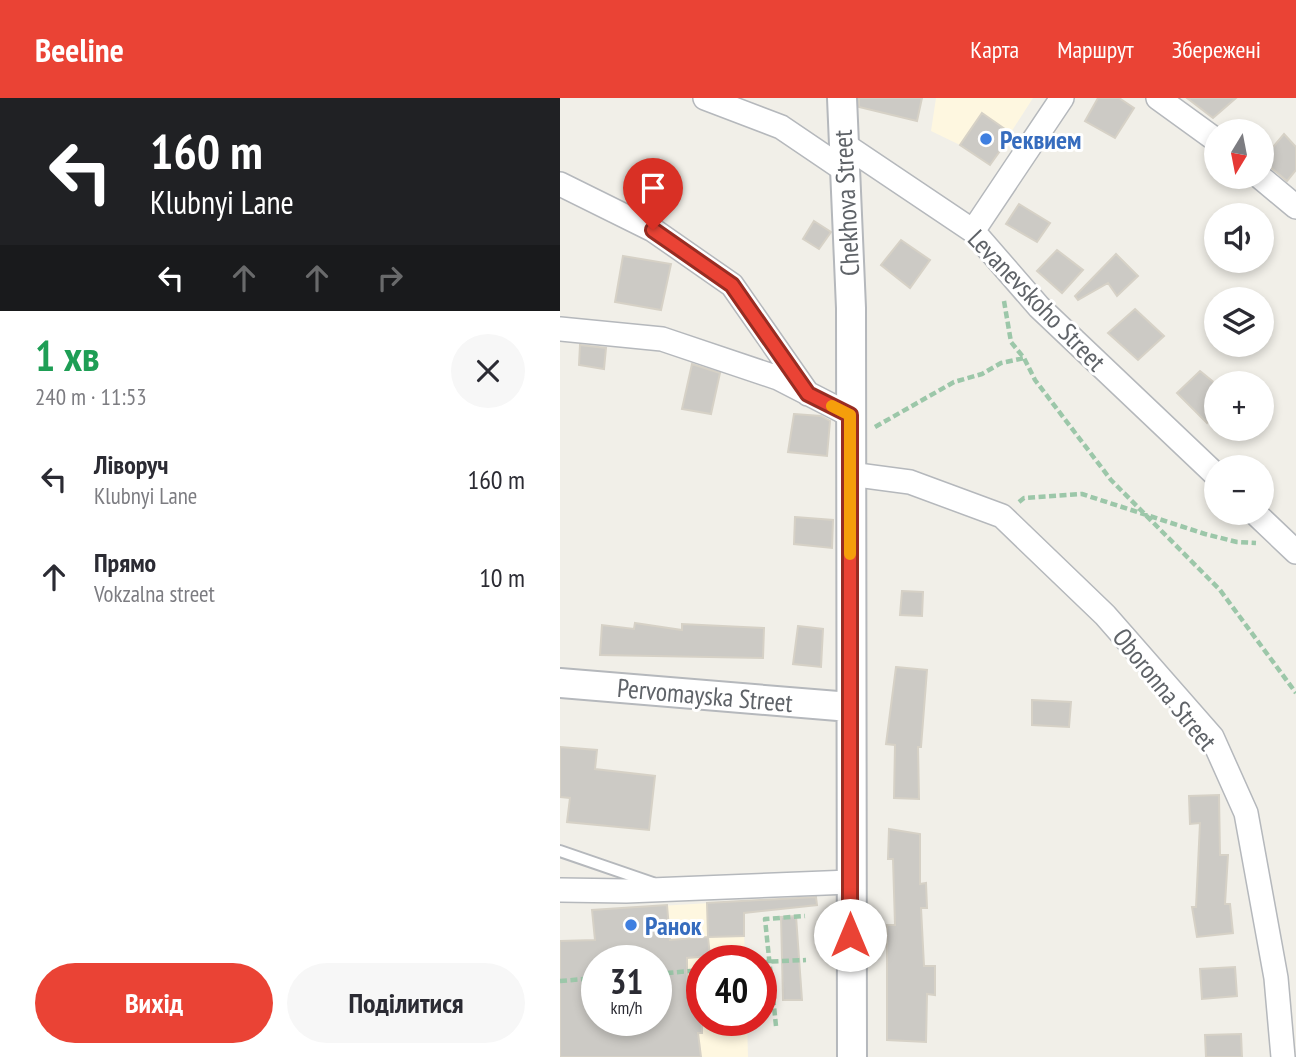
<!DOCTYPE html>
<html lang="uk">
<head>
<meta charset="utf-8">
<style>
  :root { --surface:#fff; --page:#f7f7f7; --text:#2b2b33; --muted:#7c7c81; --accent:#ea4335 }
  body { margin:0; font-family:"PT Sans Narrow",sans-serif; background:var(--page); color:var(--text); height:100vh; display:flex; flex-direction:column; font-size:26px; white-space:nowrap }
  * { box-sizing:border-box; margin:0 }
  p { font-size:23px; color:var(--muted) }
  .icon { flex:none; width:38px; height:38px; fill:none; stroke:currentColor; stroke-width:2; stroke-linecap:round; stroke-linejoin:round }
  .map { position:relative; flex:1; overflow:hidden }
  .drawer { display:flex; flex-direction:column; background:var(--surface); width:560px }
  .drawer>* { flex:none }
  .top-card { background:#202124; color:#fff; overflow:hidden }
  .needle { width:46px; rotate:190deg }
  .tools { position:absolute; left:644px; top:21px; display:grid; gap:14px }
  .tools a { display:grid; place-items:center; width:70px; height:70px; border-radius:50%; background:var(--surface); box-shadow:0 4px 10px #0003; font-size:35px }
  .speed { position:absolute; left:21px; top:847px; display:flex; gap:14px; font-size:35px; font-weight:700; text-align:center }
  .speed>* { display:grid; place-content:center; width:91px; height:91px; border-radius:50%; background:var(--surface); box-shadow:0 4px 10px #0003; line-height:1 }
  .speed small { font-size:18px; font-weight:400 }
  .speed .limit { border:10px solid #d22; background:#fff; color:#111 }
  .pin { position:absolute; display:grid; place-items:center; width:60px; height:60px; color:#fff; margin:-72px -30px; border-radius:50% 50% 50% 0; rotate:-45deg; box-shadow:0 0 7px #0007 }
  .pin .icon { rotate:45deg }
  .me { position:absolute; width:77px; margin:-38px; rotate:0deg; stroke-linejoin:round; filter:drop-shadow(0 0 5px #0008) }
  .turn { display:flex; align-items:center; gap:24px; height:147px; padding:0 35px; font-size:32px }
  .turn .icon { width:91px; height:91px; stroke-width:2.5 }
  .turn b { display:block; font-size:49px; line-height:60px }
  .lanes { display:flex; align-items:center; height:66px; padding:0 35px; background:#0003; justify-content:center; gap:35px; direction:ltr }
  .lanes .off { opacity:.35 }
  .round { display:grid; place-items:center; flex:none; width:74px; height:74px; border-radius:37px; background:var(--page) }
  .summary { display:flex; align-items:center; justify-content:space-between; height:119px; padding:0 35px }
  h1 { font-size:42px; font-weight:600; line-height:52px; color:#1e9e55 }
  .action { display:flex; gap:14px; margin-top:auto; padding:14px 35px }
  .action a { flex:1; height:80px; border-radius:42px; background:var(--accent); color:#fff; font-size:28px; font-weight:600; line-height:80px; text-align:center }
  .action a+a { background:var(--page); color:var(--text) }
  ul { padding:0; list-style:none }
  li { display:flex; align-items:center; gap:21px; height:98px; padding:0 35px }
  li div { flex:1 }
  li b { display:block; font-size:26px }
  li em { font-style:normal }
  header { display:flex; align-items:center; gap:42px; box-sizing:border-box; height:98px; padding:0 35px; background:var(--accent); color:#fff }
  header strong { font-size:33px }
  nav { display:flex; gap:38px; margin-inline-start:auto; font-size:24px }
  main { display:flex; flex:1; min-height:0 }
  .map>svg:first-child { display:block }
</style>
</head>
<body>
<header>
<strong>Beeline</strong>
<nav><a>Карта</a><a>Маршрут</a><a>Збережені</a></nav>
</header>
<main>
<section class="drawer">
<div class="top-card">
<div class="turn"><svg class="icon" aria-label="left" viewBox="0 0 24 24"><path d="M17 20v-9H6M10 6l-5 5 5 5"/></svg><div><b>160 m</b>Klubnyi Lane</div></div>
<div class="lanes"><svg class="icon" aria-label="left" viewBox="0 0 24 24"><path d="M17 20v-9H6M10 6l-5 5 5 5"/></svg><svg class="icon off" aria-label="ahead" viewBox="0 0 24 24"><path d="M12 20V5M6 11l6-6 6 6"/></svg><svg class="icon off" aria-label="ahead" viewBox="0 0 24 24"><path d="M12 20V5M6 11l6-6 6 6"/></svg><svg class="icon off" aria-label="right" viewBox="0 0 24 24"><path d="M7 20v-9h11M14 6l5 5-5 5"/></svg></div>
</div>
<div class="summary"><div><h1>1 хв</h1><p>240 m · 11:53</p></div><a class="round"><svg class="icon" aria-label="close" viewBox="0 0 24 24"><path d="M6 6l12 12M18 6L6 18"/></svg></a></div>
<ul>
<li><svg class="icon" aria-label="left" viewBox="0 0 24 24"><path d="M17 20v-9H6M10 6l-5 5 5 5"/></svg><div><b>Ліворуч</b><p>Klubnyi Lane</p></div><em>160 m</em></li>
<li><svg class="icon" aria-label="ahead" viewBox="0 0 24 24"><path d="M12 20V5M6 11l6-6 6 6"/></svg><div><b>Прямо</b><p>Vokzalna street</p></div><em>10 m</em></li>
</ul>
<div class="action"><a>Вихід</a><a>Поділитися</a></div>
</section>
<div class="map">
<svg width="736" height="959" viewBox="0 0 736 959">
  <rect width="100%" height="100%" fill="#f1efe8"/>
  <path fill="#fef7e0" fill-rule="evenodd" d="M 376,0 L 473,0 L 430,67 L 400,47 L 371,33 Z
    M 183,803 L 185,863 L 142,863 L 142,922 L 187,922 L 188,959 L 0,959 L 0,843 L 35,842 L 32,812 ZM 37,863 L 96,863 L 96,922 L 37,922 Z"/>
  <path fill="#cccac5" stroke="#d6d1c6" stroke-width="2" fill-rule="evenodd" d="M 299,0 L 362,0 L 357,23 L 299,9 Z
    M 538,0 L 559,0 L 574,10 L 555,40 L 525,23 Z
    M 627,0 L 676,0 L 653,20 Z
    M 422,15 L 452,36 L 430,67 L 400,47 Z
    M 724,36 L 736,49 L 736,72 L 727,83 L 702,62 Z
    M 459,106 L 490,125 L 477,144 L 446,126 Z
    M 254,123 L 271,134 L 259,151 L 243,141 Z
    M 341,142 L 370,162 L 350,190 L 321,167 Z
    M 497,152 L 523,172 L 502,195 L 477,173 Z
    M 556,156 L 578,178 L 557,198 L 548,185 L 518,202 L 515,198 Z
    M 63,158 L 111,166 L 101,212 L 55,204 Z
    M 575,211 L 604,238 L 578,262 L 548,235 Z
    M 20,247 L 46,250 L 44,271 L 19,267 Z
    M 132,266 L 160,275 L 151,316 L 122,311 Z
    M 640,273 L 656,286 L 656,313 L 647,325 L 617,295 Z
    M 234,316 L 261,318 L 270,323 L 267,358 L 228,354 Z
    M 235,419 L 273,422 L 272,450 L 234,446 Z
    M 342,493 L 363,494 L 362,518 L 340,517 Z
    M 75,525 L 122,532 L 122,526 L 204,530 L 203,560 L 40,557 L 42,527 L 74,531 Z
    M 238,528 L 263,531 L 261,569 L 233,566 Z
    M 336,569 L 367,572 L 361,649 L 358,649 L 359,701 L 334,700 L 335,647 L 326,646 Z
    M 472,602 L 511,604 L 509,629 L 472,627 Z
    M 0,649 L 37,652 L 35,671 L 95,678 L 89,732 L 7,724 L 10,700 L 0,699 Z
    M 659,697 L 660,757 L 668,757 L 665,806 L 670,806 L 673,835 L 637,839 L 632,809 L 636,809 L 640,725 L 630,726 L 629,698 Z
    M 329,731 L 360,736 L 360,786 L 366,785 L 367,810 L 361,810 L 364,868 L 375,868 L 375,897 L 367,896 L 366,944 L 327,942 L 327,827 L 335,827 L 333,761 L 328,761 Z
    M 256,799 L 257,807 L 184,815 L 184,838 L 148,839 L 150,858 L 127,860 L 127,898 L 142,897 L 142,935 L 138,935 L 141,959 L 0,959 L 0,843 L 35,842 L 32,812 L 107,807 L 110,842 L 148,839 L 147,805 ZM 37,863 L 96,863 L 98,922 L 37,922 Z
    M 236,818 L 242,902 L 223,902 L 221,819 Z
    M 675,869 L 677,898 L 642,901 L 640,871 Z
    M 681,936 L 682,959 L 646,959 L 645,937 Z"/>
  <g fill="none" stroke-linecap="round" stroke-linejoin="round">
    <g stroke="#b5b8bc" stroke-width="14">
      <path id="service" d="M 0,753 L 93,785"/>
    </g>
    <g stroke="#b5b8bc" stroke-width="26">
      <path id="minor" d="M 145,0 L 221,29 L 283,71
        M 598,0 L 656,42
        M 282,45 L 413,133 L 479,209 L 656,377
        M 700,79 L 736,109
        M 0,86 L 93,132 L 172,187 L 248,296
        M 413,133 L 502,0
        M 0,231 L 102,241 L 218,280 L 290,317
        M 290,376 L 350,384 L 442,418 L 545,517 L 652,639 L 686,715 L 716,880 L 723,959
        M 695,415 L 736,454
        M 0,792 L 66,793 L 290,784"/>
    </g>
    <g stroke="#b5b8bc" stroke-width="32">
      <path id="tertiary" d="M 282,0 L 291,210 L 292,959
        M 0,585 L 290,609"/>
    </g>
    <path stroke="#9cc7a9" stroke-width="4.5" stroke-dasharray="7 3.5" stroke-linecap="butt" d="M 444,203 L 451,244 L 464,260 L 475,282 L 551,382 L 660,492 L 736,595
      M 315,329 L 394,284 L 422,276 L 441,265 L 464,260
      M 459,404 L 464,400 L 522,396 L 645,436 L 677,444 L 696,445
      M 201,864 L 246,862
      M 96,876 L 142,872
      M 0,883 L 37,880
      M 216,928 L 205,821 L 245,818"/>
    <use href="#service" stroke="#fff" stroke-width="10"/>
    <use href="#minor" stroke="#fff" stroke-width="23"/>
    <use href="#tertiary" stroke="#fff" stroke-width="28"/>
  </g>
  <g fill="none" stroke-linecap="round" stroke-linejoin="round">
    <g stroke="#982c22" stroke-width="18">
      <path id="route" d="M 93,132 L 172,187 L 248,296 L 290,317 L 290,837"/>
    </g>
    <use href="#route" stroke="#ea4335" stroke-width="12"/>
    <path stroke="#f59e0b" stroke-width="12" d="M 272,308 L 290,317 L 290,456"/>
  </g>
  <g fill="#3f7fe0" stroke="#fff" stroke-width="2.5">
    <circle cx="426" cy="41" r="7"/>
    <circle cx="71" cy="827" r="7"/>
  </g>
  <g text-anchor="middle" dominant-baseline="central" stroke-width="6" stroke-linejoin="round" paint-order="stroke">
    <g font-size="26" font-weight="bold" fill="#366cbe" stroke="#fff" text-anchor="start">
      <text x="440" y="41">Реквием</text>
      <text x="85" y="827">Ранок</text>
    </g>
    <g font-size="26" fill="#5f6368" stroke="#fff">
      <text transform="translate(286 105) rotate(-93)">Chekhova Street</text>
      <text transform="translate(477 202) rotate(46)">Levanevskoho Street</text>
      <text transform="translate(605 591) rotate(51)">Oboronna Street</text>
      <text transform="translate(145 597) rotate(5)">Pervomayska Street</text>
    </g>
  </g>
</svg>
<div class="tools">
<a><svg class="needle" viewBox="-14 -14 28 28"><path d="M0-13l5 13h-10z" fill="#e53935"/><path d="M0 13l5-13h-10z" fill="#7c7c81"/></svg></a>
<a><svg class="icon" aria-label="sound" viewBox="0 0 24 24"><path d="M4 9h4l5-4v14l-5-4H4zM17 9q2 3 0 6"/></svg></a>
<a><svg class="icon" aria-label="layers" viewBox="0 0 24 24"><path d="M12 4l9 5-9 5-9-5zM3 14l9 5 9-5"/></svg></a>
<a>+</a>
<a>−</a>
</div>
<div class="speed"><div>31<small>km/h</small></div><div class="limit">40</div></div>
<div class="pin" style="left:93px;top:132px;background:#d93025"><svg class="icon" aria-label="arrive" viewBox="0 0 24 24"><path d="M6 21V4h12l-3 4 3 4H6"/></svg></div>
<svg class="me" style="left:290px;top:837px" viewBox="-20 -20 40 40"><circle r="19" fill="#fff"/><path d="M0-13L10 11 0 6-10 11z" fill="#ea4335"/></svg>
</div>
</main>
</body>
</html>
